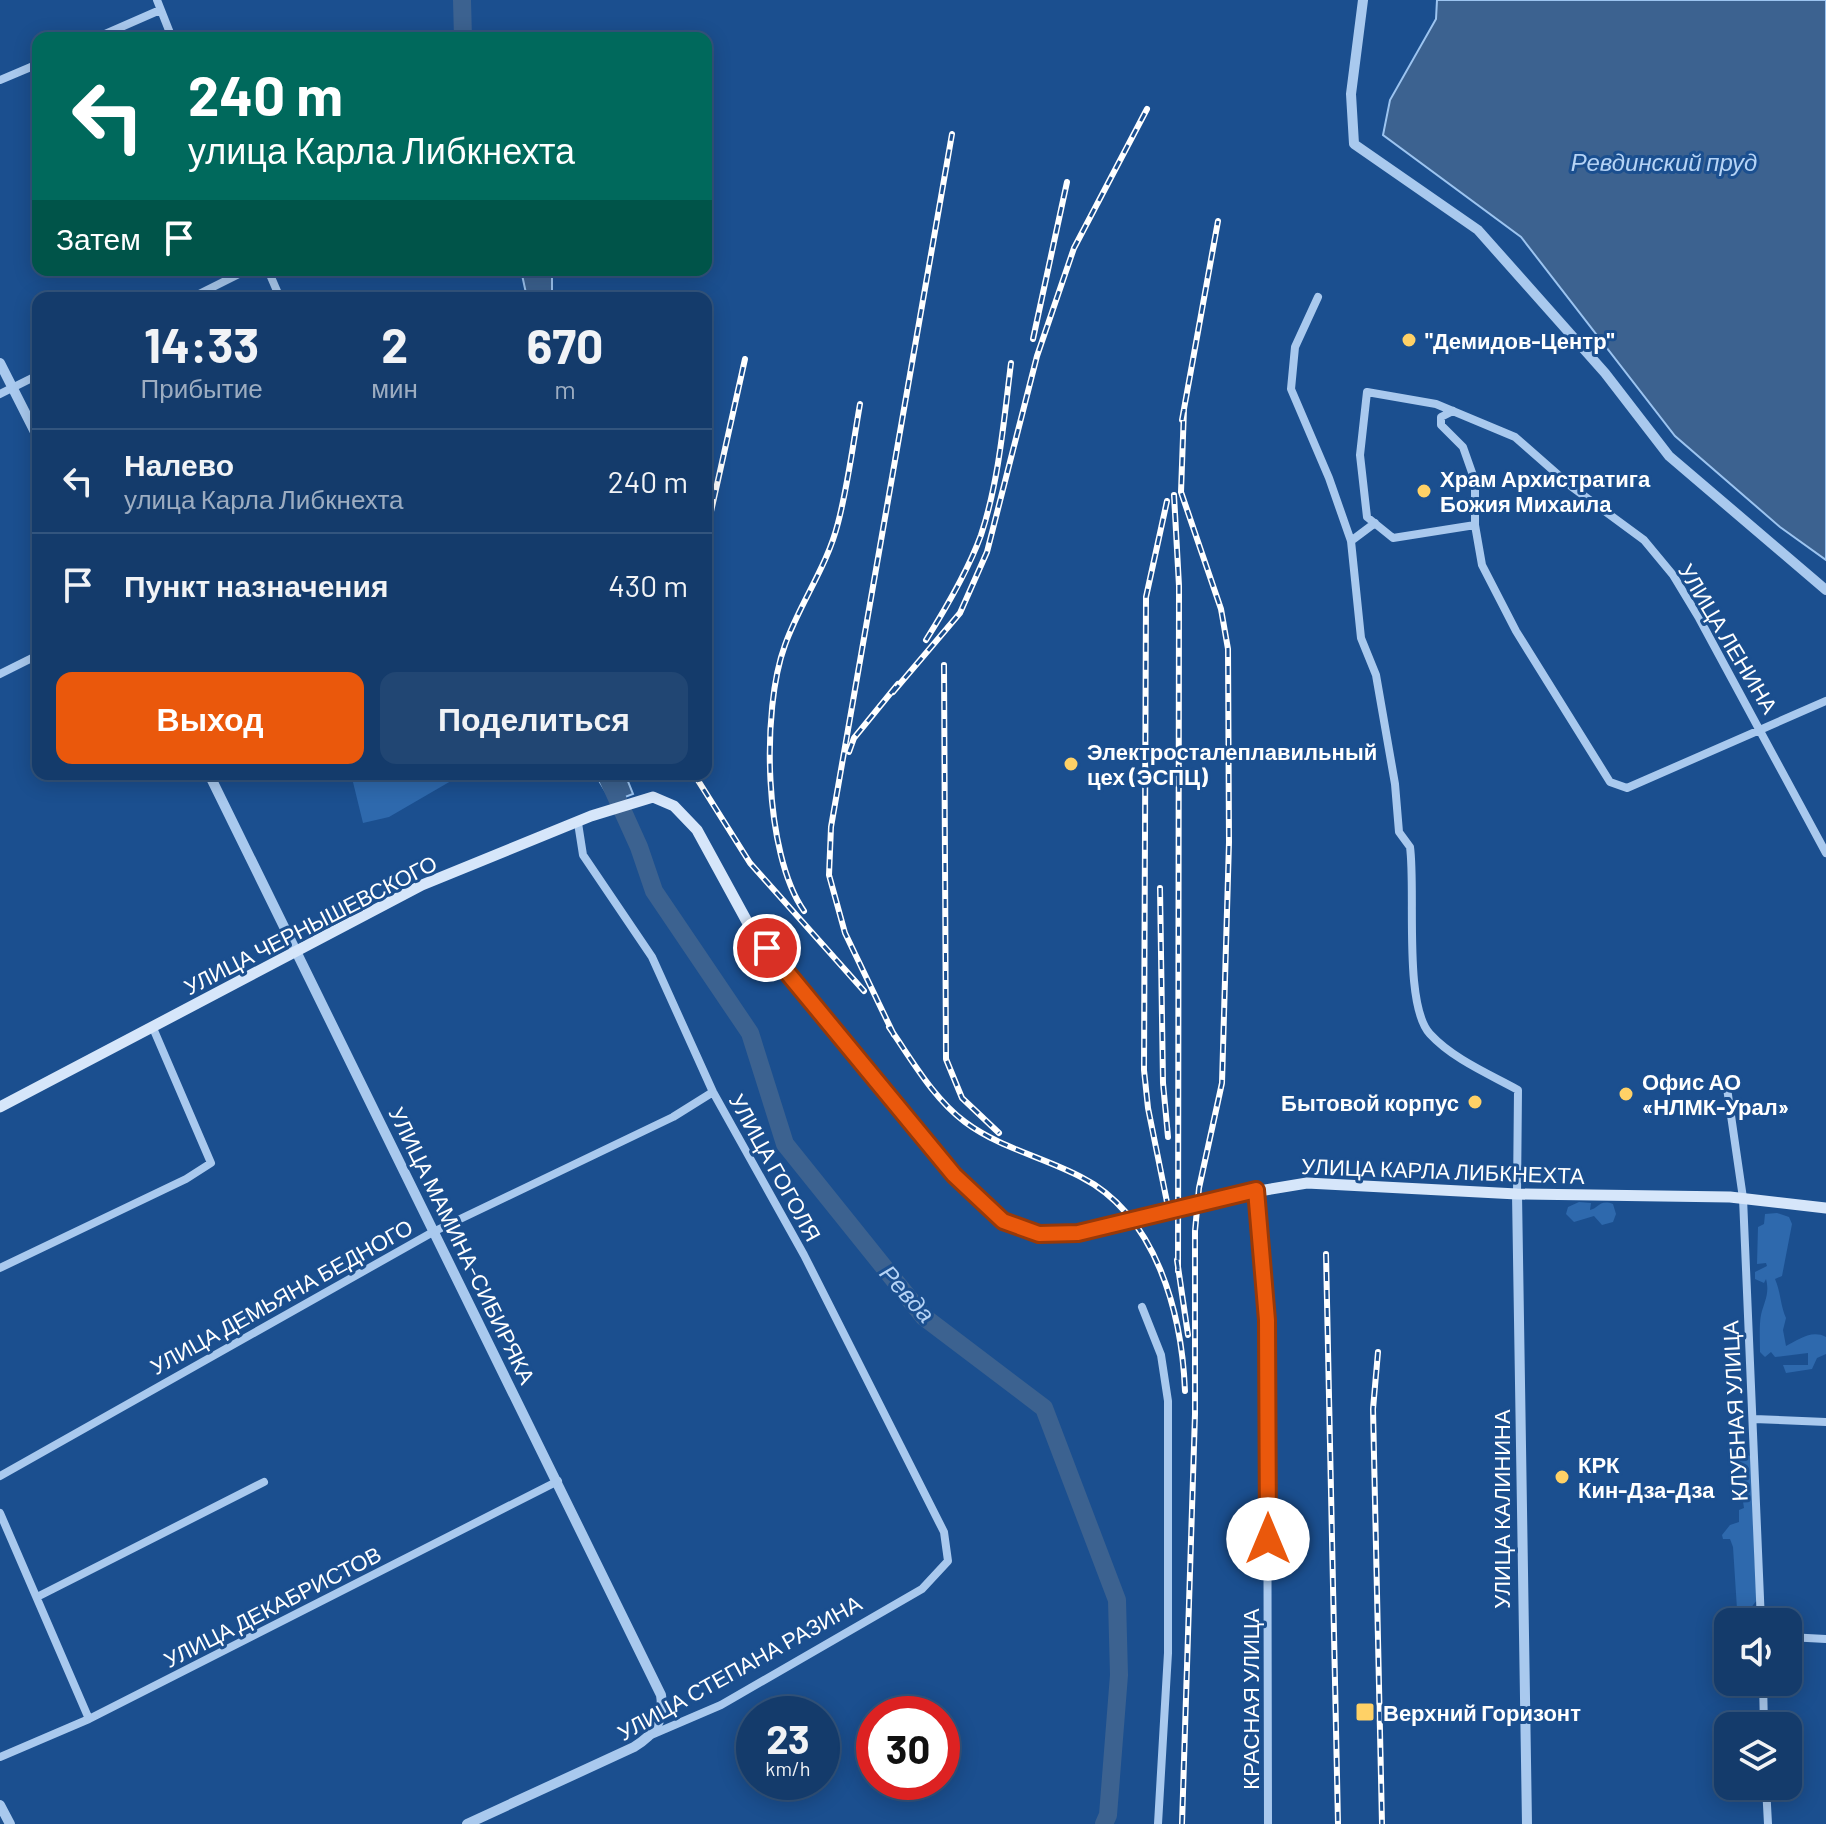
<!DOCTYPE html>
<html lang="ru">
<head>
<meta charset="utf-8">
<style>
  :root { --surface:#143b6b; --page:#214673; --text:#f1f3f6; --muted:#9dadc1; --line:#33557e; --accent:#ea580c }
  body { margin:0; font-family:Barlow,sans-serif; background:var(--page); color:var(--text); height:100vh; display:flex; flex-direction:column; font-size:30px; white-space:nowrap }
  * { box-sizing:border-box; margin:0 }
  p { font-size:26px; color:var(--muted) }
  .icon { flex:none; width:44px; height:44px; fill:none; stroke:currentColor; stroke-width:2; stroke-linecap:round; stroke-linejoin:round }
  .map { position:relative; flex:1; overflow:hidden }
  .details { position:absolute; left:32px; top:292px; width:680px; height:488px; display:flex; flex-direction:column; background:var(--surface); border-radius:16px; box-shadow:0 4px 20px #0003,0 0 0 2px var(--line) }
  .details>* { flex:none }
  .top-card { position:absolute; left:32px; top:32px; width:680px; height:244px; border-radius:16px; box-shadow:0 4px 20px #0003,0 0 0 2px var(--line); background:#00695c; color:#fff; overflow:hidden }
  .fabs { position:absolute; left:1714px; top:1608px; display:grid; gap:16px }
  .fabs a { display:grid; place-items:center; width:88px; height:88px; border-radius:16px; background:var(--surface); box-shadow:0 4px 20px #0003,0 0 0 2px var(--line); font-size:40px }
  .speed { position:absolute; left:736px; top:1696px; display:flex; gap:16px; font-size:40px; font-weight:700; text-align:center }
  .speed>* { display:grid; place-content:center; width:104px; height:104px; border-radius:50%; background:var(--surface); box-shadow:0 4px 20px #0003,0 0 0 2px var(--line); line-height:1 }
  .speed small { font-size:20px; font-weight:400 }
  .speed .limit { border:12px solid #d22; background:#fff; color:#111 }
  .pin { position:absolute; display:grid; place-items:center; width:68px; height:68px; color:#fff; margin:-34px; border:4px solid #fff; border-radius:50%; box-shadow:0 2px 8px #0007 }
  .me { position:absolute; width:88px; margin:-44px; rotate:0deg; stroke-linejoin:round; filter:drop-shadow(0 0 6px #0008) }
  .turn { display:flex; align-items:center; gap:28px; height:168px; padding:0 24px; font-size:36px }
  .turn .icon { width:104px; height:104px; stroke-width:2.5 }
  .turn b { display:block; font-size:56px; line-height:68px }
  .then { display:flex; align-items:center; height:76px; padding:0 24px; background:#0003; gap:16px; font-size:30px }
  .eta { display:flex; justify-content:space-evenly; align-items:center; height:136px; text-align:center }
  .eta b { font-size:48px; font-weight:700; line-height:56px }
  .primary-button { display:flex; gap:16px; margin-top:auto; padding:16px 24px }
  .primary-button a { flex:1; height:92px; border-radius:16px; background:var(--accent); color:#fff; font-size:32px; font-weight:700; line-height:92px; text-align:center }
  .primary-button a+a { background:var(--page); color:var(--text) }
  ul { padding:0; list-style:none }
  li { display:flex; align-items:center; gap:24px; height:104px; padding:0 24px; border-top:2px solid var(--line) }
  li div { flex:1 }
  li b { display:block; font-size:30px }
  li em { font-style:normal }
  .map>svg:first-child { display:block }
</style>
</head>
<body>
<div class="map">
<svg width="1826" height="1824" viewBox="0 0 1826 1824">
  <rect width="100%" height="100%" fill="#1b4f8f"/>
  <path fill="#2e69ad" d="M 351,774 L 463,774 L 389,817 L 363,823 Z
    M 1579,1202 L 1591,1203 L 1590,1210 C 1598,1209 1599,1199 1613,1204 L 1616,1214 L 1613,1222 L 1602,1225 L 1594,1216 L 1574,1222 L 1566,1214 L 1568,1207 Z
    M 1777,1213 L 1789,1217 L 1792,1224 L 1782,1276 L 1775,1279 C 1781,1293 1780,1304 1786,1318 L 1783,1330 L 1786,1346 C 1797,1341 1811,1329 1826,1337 L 1826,1354 L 1817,1358 L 1812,1369 L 1786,1373 L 1783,1365 L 1808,1365 L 1808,1353 L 1775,1357 L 1771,1352 L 1765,1357 L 1760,1352 C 1760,1341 1759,1325 1761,1315 C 1764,1302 1770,1294 1766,1279 L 1764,1283 L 1755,1279 L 1755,1272 L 1767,1266 L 1766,1263 L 1757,1264 L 1758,1227 L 1764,1224 L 1765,1214 Z
    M 1739,1452 L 1753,1457 C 1750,1488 1752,1513 1758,1542 L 1754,1548 L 1757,1600 L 1742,1619 L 1737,1609 L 1733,1547 L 1730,1539 L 1723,1539 L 1722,1535 L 1730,1525 L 1739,1522 L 1739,1510 L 1744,1508 L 1740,1483 L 1744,1473 L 1738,1469 Z"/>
  <path fill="#3c6290" stroke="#9cc4f0" stroke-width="2" d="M 1437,0 L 1826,0 L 1826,560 L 1780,527 L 1675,436 L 1521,237 L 1383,135 L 1390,100 L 1436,19 Z
    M 521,270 L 552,273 L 552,298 L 527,298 Z
    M 595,774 L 625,774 L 633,794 L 612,802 Z"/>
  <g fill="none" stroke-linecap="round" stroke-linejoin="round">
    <path stroke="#3c6290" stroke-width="18" d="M 462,0 L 463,38
      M 606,774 L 639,847 L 654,891 L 750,1033 L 785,1144 L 924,1317 L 1044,1408 L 1117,1600 L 1119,1675 L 1108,1815 L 1104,1824"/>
    <path stroke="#a9c9ee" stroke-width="8" d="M 157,0 L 172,38
      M 96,38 L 160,10
      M 0,80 L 38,64
      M 268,270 L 280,298
      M 1318,297 L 1295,347 L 1291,389 L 1329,478 L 1351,541 L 1361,638 L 1376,675 L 1395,784 L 1399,832 L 1410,847 C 1416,890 1403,1005 1430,1034 C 1453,1059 1489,1074 1518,1090 L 1517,1194
      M 191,298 L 247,270
      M 0,394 L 38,375
      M 1453,411 L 1441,417 L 1441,425 L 1463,447 L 1475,481 L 1475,525 L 1482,565 L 1516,631 L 1610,782 L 1627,788 L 1826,701
      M 1475,525 L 1393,538 L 1367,517 L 1360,455 L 1367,392 L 1436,404 L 1515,437 L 1572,487 L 1644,540 L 1673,575 L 1699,618 L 1826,853
      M 1351,541 L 1375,523
      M 0,674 L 38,655
      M 578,823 L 583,855 L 652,957 L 713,1092 L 804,1255 L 944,1532 L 948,1561 L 922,1589 L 721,1705 L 651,1735
      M 1727,1088 L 1743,1198 L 1761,1622
      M 1256,1190 L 1267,1320 L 1268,1824
      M 0,1268 L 186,1179 L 211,1163 L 153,1028
      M 1142,1307 L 1161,1355 L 1168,1401 L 1168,1653 L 1158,1824
      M 1754,1419 L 1826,1422
      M 0,1476 L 433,1232 L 673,1117 L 713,1092
      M 0,1513 L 89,1719
      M 39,1596 L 264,1482
      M 1788,1637 L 1826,1639
      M 1763,1682 L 1764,1726
      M 0,1757 L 89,1719 L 558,1481
      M 1766,1786 L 1768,1824"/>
    <path stroke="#a9c9ee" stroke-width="10" d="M 1363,0 L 1351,94 L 1354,144 L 1478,230 L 1605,373 L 1669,456 L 1826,590
      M 0,363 L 38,438
      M 209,774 L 661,1695 C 665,1720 655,1734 634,1747 L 467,1824
      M 1517,1194 L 1527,1824
      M 0,1805 L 10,1824"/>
    <path stroke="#d6e6fa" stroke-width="11" d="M 0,1107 L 422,885 L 591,816 L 653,797 L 674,806 L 697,830 L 750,927 L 954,1175 L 993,1214 L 1027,1231 L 1052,1235 L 1090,1231 L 1223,1197 L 1307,1183 L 1517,1194 L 1730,1197 L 1826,1208"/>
    <g stroke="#fff" stroke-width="6">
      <path id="rail" d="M 1033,339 L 1067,182
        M 1182,420 L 1218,221
        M 1174,495 L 1179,586 L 1178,1271
        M 1167,501 L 1146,597 L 1144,1070 L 1148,1108 L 1169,1212
        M 706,534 L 745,359
        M 926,640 C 946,608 968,571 981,535 C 999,481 1004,419 1011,363
        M 944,665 L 946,1059 L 962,1098 L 999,1133
        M 893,692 L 960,613 L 987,552 L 1037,356 L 1074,248 L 1147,109
        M 849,752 L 854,738 L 898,684
        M 694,774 L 750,863 L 864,991
        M 1160,888 L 1163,1083 L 1168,1137
        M 804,911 C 764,854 761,710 785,645 C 800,603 827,567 838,523 C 848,485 853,444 860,404
        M 889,1027 C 912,1060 933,1098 965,1122 C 1000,1148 1043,1157 1081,1177 C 1156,1215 1182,1313 1185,1391
        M 894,1035 L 845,933 L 829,875 L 831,827 L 952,134
        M 1326,1254 L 1338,1824
        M 1177,1260 L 1188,1335
        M 1378,1352 L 1373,1409 L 1382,1824
        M 1182,1824 L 1195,1414 L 1195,1231 L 1199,1188 L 1222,1083 L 1229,842 L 1228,649 L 1221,609 L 1181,492 L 1184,409"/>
    </g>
    <use href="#rail" stroke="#1b4f8f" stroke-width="3" stroke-dasharray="9" stroke-linecap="butt"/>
  </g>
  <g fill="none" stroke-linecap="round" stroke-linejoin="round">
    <g stroke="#983908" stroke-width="20">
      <path id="route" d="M 767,948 L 954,1175 L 1003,1221 L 1039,1234 L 1078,1233 L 1256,1190 L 1267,1320 L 1268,1539"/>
    </g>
    <use href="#route" stroke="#ea580c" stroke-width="14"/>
  </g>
  <g fill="#ffd166" stroke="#1b4f8f" stroke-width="3">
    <circle cx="1409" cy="340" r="8"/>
    <circle cx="1424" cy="491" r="8"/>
    <circle cx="1071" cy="764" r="8"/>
    <circle cx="1626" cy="1094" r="8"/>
    <circle cx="1475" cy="1102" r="8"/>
    <circle cx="1562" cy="1477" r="8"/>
    <rect x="1355" y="1702" width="20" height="20" rx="4"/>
  </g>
  <g text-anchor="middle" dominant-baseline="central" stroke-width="6" stroke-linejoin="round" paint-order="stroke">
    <g font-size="22" font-weight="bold" fill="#fff" stroke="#1b4f8f" text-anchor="start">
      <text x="1425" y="340">"Демидов-Центр"</text>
      <text x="1440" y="478">Храм Архистратига<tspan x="1440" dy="25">Божия Михаила</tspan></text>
      <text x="1087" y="751">Электросталеплавильный<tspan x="1087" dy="25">цех (ЭСПЦ)</tspan></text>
      <text x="1642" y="1081">Офис АО<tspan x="1642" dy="25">«НЛМК-Урал»</tspan></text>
      <text x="1459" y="1102" text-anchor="end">Бытовой корпус</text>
      <text x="1578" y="1464">КРК<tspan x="1578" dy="25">Кин-Дза-Дза</tspan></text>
      <text x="1383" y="1712">Верхний Горизонт</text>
    </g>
    <g font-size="22" fill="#fff" stroke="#1b4f8f">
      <text transform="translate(1729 638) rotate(59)">УЛИЦА ЛЕНИНА</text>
      <text transform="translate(310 924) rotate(-27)">УЛИЦА ЧЕРНЫШЕВСКОГО</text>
      <text transform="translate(776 1167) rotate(61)">УЛИЦА ГОГОЛЯ</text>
      <text transform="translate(1443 1170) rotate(2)">УЛИЦА КАРЛА ЛИБКНЕХТА</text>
      <text transform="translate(463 1245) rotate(64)">УЛИЦА МАМИНА-СИБИРЯКА</text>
      <text transform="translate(281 1296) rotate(-29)">УЛИЦА ДЕМЬЯНА БЕДНОГО</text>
      <text transform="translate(1734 1411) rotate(-93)">КЛУБНАЯ УЛИЦА</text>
      <text transform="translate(1501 1509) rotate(-90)">УЛИЦА КАЛИНИНА</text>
      <text transform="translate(272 1606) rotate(-27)">УЛИЦА ДЕКАБРИСТОВ</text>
      <text transform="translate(739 1667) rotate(-29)">УЛИЦА СТЕПАНА РАЗИНА</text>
      <text transform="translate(1250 1699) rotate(-90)">КРАСНАЯ УЛИЦА</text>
    </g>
    <g font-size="24" font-style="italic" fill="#b5d3f5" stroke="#1b4f8f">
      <text x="1664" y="161">Ревдинский пруд</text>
      <text transform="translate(908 1293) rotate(48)">Ревда</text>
    </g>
  </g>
</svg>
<div class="fabs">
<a><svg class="icon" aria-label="sound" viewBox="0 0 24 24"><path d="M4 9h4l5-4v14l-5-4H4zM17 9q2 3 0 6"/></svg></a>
<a><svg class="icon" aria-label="layers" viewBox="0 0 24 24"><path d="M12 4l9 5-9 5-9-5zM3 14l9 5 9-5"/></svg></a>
</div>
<div class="speed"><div>23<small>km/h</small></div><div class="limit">30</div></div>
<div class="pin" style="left:767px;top:948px;background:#d93025"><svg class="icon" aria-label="arrive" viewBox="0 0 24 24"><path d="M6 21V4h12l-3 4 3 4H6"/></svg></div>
<svg class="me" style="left:1268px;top:1539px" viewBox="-20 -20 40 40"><circle r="19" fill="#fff"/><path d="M0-13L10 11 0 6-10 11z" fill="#ea580c"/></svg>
<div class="top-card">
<div class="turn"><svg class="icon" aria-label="left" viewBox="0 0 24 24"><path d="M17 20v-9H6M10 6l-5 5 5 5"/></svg><div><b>240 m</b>улица Карла Либкнехта</div></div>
<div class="then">Затем<svg class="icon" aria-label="arrive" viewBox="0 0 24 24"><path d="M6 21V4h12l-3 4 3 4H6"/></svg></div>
</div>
<section class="details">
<div class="eta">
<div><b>14:33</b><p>Прибытие</p></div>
<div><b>2</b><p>мин</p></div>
<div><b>670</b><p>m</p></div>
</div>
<ul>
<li><svg class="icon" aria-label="left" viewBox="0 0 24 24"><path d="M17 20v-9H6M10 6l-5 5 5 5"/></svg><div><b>Налево</b><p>улица Карла Либкнехта</p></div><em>240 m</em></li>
<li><svg class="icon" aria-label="arrive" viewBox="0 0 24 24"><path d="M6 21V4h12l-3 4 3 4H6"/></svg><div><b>Пункт назначения</b></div><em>430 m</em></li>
</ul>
<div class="primary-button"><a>Выход</a><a>Поделиться</a></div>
</section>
</div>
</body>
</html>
